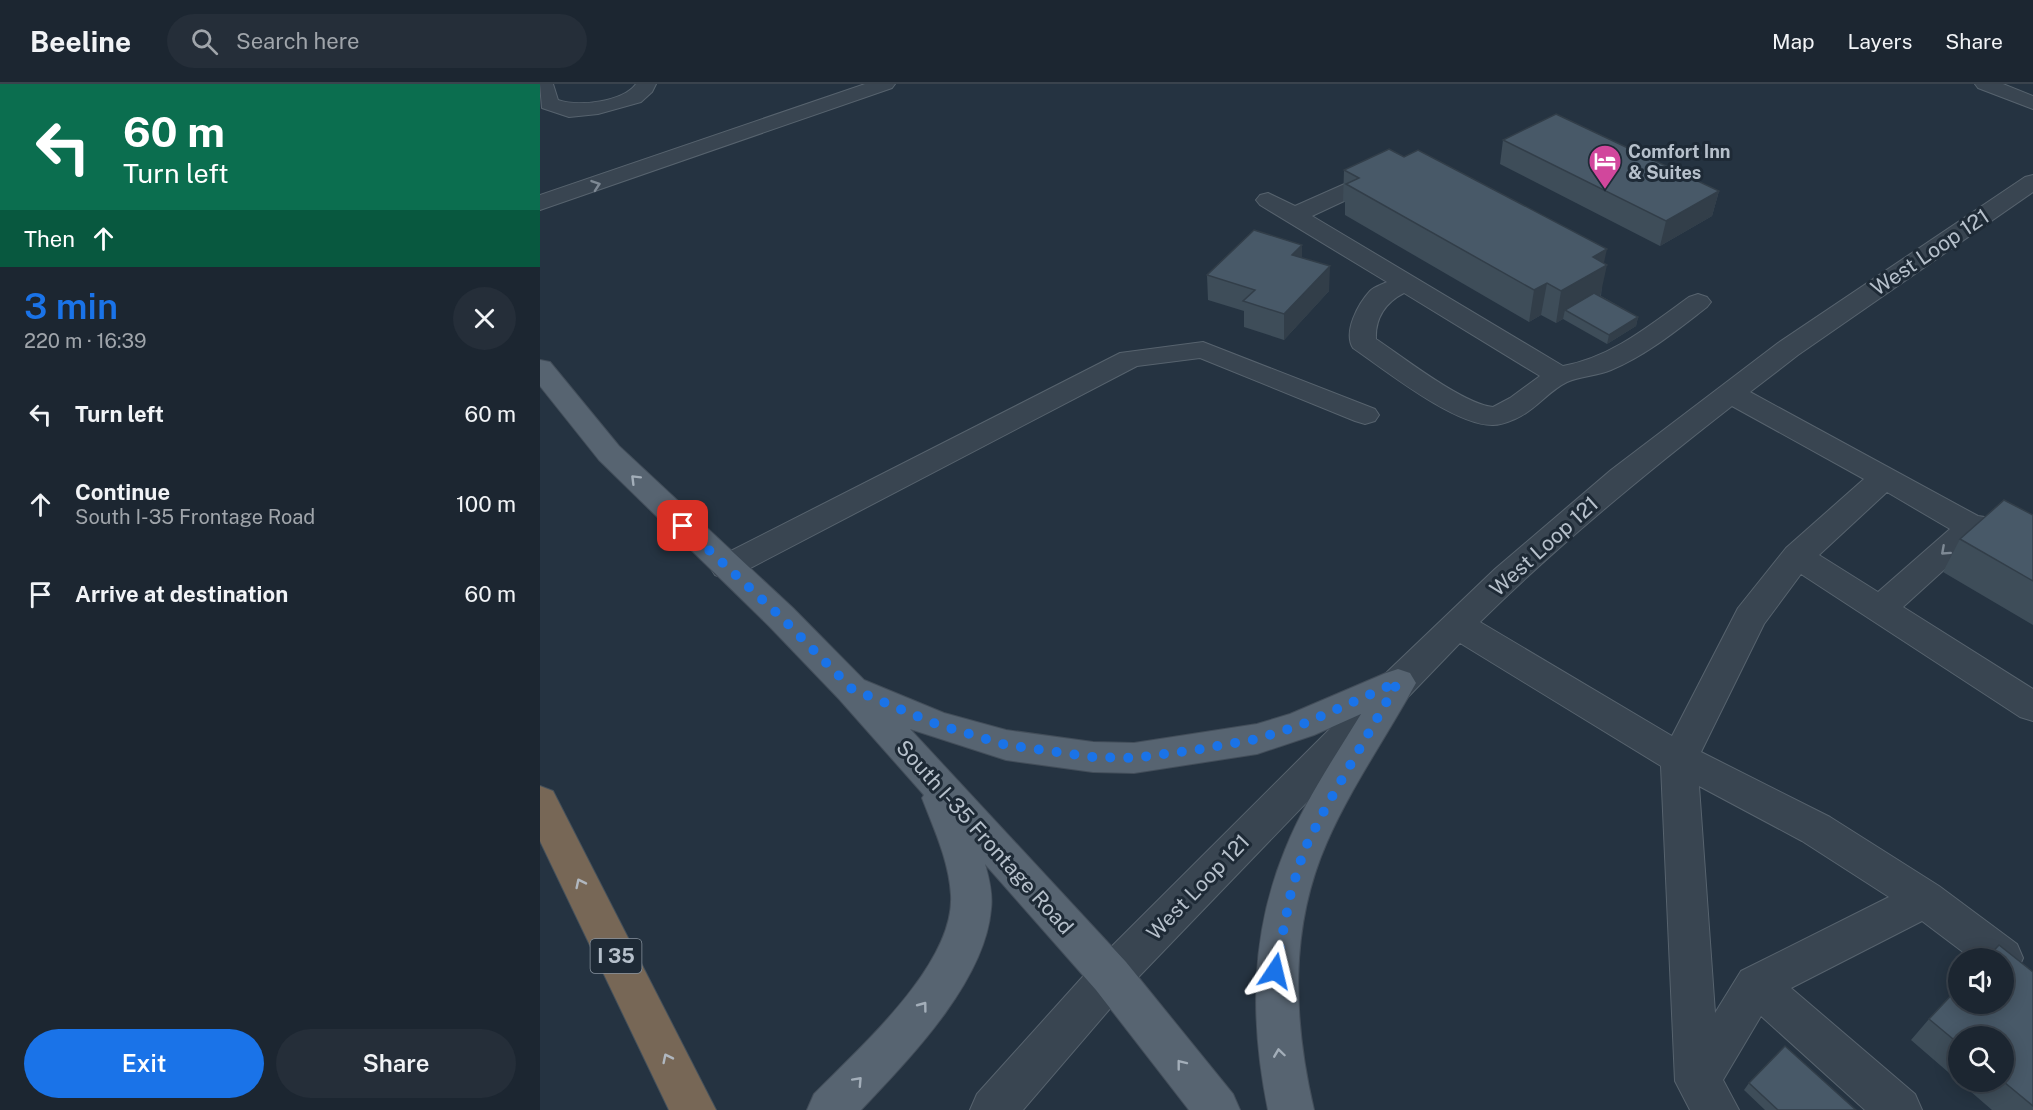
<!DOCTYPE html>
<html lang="en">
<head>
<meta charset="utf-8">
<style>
  :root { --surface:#1c2631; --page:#252e39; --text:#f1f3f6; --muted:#a0a5ab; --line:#3a434d; --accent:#1a73e8 }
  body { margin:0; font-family:"Public Sans",sans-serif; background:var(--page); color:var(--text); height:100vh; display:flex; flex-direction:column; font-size:22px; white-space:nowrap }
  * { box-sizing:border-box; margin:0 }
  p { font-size:20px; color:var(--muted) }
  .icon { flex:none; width:33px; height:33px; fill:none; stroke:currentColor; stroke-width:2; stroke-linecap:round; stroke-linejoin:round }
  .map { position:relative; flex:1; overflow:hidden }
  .sheet { display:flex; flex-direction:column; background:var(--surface); width:540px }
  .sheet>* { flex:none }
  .hud { background:#0b6e4f; color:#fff; overflow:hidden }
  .fabs { position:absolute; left:1408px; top:864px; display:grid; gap:12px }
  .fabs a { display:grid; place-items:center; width:66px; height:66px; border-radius:50%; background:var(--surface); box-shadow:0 3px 15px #0003,0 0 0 2px var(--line); font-size:30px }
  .pin { position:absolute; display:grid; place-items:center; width:51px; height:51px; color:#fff; margin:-26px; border-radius:12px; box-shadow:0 3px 9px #0006 }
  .me { position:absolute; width:66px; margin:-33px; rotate:10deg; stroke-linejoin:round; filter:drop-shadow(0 0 4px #0008) }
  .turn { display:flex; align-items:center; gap:21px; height:126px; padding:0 24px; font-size:27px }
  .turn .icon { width:78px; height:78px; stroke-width:2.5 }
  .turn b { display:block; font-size:42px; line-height:51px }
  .then { display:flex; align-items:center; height:57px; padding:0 24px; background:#0003; gap:12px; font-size:22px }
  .round { display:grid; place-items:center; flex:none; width:63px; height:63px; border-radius:32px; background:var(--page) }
  .summary { display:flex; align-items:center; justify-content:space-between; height:102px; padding:0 24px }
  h1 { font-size:36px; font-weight:600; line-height:45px; color:var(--accent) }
  .action { display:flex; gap:12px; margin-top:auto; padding:12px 24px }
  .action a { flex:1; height:69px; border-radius:36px; background:var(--accent); color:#fff; font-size:24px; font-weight:600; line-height:69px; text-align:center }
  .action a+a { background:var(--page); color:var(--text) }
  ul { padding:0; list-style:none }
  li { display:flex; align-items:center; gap:18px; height:90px; padding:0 24px }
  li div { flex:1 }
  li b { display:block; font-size:22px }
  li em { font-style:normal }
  header { display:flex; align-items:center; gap:36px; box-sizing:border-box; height:84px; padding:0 30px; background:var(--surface); border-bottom:2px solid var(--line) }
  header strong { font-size:28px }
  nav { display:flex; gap:33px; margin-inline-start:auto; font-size:21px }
  .search { width:420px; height:54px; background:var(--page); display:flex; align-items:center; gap:15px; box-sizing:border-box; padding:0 21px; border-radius:33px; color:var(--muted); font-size:22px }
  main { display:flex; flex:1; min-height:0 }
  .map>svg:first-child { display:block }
</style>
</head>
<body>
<header>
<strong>Beeline</strong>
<div class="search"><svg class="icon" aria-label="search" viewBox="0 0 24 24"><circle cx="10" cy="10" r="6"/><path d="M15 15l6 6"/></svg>Search here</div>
<nav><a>Map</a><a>Layers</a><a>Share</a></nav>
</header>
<main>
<section class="sheet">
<div class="hud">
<div class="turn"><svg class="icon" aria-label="left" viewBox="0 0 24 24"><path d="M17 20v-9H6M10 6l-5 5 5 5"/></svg><div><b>60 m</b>Turn left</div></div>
<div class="then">Then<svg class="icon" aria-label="ahead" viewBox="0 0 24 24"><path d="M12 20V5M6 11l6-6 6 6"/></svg></div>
</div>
<div class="summary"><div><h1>3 min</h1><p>220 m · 16:39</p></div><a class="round"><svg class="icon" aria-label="close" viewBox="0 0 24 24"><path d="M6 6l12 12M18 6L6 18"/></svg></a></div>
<ul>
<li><svg class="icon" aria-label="left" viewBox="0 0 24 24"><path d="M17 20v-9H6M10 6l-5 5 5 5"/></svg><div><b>Turn left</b></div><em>60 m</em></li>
<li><svg class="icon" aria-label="ahead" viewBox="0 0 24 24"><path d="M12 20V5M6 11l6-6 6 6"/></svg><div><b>Continue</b><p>South I-35 Frontage Road</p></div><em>100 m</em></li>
<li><svg class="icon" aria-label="arrive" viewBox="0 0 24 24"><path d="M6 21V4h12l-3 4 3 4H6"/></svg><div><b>Arrive at destination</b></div><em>60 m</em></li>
</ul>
<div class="action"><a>Exit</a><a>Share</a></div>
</section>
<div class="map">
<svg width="1493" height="1026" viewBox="0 0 1493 1026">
  <rect width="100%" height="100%" fill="#253341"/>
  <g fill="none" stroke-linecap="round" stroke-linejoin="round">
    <g stroke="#57636e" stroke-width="2">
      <path id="minor" d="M 0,0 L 13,0 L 18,16 C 38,23 83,18 96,0 L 116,0 L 112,8 L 101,18 L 58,30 L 29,33 L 2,24 Z
        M 325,0 L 355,0 L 352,4 L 0,126 L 0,111 Z
        M 1435,0 L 1463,0 L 1493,12 L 1493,25 L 1438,4 Z
        M 843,83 L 851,85 L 854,90 L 851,95 L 772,132 L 1023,282 C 1072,273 1110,241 1149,213 L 1158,210 L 1167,213 L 1171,218 L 1167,223 C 1137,246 1107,271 1071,286 C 1057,292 1040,292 1027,298 C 1008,307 995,327 975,335 C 968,338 960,341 953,341 C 915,342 845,286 813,264 C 803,248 818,220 830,207 C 834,203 841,201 847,198 L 720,121 L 716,116 L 720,111 L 728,109 L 755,122 ZM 864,209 L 1000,292 L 970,314 L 953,323 C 923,320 863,273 836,255 C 835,234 846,218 864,209 Z
        M 1493,91 L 1493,108 L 1258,271 L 1210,308 L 1438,432 L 1464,436 L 1493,446 L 1493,471 L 1458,457 L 1439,454 L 1363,523 L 1493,605 L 1493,637 L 1480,633 L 1261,490 L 1224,540 L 1161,668 L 1290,733 L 1399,802 L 1477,860 L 1483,874 L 1477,888 L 1464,892 L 1464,874 L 1431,874 L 1382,837 L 1251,904 L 1375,1010 L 1382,1026 L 1325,1026 L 1221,932 L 1183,996 L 1199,1026 L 1150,1026 L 1135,997 L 1121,682 L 920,559 L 586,906 L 483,1026 L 430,1026 L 437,1010 L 556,878 L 846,589 L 955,485 L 1071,386 L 1238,259 L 1485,93 ZM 1192,322 L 1324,395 L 1246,464 L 1198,524 L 1132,652 L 940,538 C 1019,460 1105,390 1192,322 ZM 1347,408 L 1410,445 L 1338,508 L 1279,471 ZM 1159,702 L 1262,757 L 1349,813 L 1201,887 L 1175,929 Z
        M 663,258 L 835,325 L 839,331 L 835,337 L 825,340 L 815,337 L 660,274 L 597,282 L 197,491 L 186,495 L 175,491 L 170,483 L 175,475 L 580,269 Z"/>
    </g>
    <g stroke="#434e5a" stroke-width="2">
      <path id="major" d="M 0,276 L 10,278 L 79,362 L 253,524 L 324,596 L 404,629 L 466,646 L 553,658 L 594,659 L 717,640 L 750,630 L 846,589 L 858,585 L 870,589 L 876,599 C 847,652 811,703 787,758 C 749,844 753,936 774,1026 L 728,1026 C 710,937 710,851 745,766 C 764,718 794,674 821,630 L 774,651 L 717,670 L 594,689 L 553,688 L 466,676 L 370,645 L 586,878 L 693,1010 L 700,1026 L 649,1026 L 556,906 L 445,780 C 449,794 453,810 451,825 C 445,898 369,975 321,1026 L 267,1026 L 274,1010 C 320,963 415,880 411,811 C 409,777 394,745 382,714 L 384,711 L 299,615 L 229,542 L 59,376 L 0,302 Z"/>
    </g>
    <g stroke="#44505b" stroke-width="2">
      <path id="highway" d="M 0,702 L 13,707 L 176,1026 L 129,1026 L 0,757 Z"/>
    </g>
    <use href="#minor" fill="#394551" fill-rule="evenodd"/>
    <use href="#major" fill="#576471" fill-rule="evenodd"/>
    <use href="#highway" fill="#776756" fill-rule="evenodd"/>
  </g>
  <path fill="#3e4d59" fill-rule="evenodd" d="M 963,56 L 1179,107 L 1172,132 L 1120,162 L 960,80 Z
    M 804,86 L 1064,179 L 1061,212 L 1098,233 L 1096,242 L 1067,260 L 1023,235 L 1016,239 L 1001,231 L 989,238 L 805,131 L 805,118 L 803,117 Z
    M 762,174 L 789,207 L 744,256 L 704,243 L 704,227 L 668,216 L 667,191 Z
    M 1493,431 L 1493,541 L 1403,488 L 1420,455 Z
    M 1493,888 L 1493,1026 L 1452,1026 L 1371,956 L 1389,935 ZM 1419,952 L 1464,998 L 1419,998 Z
    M 1209,999 L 1316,1026 L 1225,1026 L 1204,1006 Z"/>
  <path fill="#323e49" d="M 1179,107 L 1172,132 L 1120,162 L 1126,137 Z
    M 762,161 L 762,186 L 752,171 Z
    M 1067,165 L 1063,183 L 1067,181 L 1060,213 L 1025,226 L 1023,235 L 1016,239 L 1021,207 L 1053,173 Z
    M 790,182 L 789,207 L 744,256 L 744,230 Z
    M 1007,199 L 1001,231 L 989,238 L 994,206 Z
    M 1098,233 L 1096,242 L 1067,260 L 1069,251 Z"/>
  <path fill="#485968" stroke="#323e49" stroke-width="1.5" d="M 1016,30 L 1179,107 L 1126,137 L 963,56 Z
    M 849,65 L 864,73 L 878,66 L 1067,165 L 1053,173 L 1067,181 L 1021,207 L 1007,199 L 994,206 L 806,100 L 819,94 L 804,86 Z
    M 714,146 L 762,161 L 752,171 L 790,182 L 744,230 L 703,217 L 715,206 L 667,191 Z
    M 1054,209 L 1098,233 L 1069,251 L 1025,226 Z
    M 1464,416 L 1493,431 L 1493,497 L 1420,455 Z
    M 1459,861 L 1493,888 L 1493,1022 L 1464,998 L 1464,952 L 1419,952 L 1419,960 L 1389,935 L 1419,903 L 1419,920 L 1464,920 L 1464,874 L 1447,874 Z
    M 1245,962 L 1316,1026 L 1238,1026 L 1209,999 Z"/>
  <defs><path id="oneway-chevron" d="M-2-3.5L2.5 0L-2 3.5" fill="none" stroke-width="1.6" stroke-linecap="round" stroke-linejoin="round" transform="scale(1.5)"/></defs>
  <g stroke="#7e8994">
    <use href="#oneway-chevron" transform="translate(56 101) rotate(-19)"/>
    <use href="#oneway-chevron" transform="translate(1405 467) rotate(138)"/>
  </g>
  <g stroke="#a3aeb9">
    <use href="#oneway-chevron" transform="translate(95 395) rotate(-135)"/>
    <use href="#oneway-chevron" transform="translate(383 922) rotate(-53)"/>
    <use href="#oneway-chevron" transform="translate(739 969) rotate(-98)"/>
    <use href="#oneway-chevron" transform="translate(641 980) rotate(-128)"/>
    <use href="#oneway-chevron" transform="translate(318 997) rotate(-47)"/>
  </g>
  <g stroke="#b0b7bf">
    <use href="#oneway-chevron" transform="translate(40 799) rotate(-116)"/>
    <use href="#oneway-chevron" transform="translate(127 974) rotate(-116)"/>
  </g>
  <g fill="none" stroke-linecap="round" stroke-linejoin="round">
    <path stroke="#1a73e8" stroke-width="10" stroke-dasharray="0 18" d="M 143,442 L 241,533 L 312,605 L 396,640 L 466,661 L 553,673 L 594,674 L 655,666 L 717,655 L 761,641 L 858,598 L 786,723 L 764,766 L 751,808 L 735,887"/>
  </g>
  <defs>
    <g id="hotel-pin" transform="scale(1.725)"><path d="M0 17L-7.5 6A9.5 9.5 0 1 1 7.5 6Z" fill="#d1479c" stroke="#1e2a36"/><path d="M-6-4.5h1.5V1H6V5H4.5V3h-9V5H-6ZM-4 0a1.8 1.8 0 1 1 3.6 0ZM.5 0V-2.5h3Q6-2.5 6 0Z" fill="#fff"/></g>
  </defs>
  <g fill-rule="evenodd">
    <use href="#hotel-pin" x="1065" y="77"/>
  </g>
  <g text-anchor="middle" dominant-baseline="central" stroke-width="6" stroke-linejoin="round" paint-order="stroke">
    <g font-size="18" font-weight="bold" fill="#b6c0cb" stroke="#1e2a36" text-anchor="start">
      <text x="1088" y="67">Comfort Inn<tspan x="1088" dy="21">&amp; Suites</tspan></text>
    </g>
    <rect fill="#1e2a36" stroke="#88939e" stroke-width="1.5" x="50.5" y="855" width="51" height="34" rx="4.5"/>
    <g font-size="20" font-weight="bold" fill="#b6c0cb">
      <text x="76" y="872">I 35</text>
    </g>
    <g font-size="21" fill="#b6c0cb" stroke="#1e2a36">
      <text transform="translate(1390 168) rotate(-34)">West Loop 121</text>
      <text transform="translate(1004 462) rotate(-42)">West Loop 121</text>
      <text transform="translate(445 753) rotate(48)">South I-35 Frontage Road</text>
      <text transform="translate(658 803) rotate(-46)">West Loop 121</text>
    </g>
  </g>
</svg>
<div class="fabs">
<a><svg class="icon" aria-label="sound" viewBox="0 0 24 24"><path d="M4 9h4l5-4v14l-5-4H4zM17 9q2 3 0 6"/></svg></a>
<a><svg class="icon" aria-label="search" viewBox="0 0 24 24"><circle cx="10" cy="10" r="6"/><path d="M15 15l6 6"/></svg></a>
</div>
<div class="pin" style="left:143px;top:442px;background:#d93025"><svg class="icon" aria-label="arrive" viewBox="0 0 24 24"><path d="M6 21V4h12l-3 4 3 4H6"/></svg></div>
<svg class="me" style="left:735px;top:887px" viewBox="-20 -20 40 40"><path d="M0-17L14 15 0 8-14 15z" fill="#1a73e8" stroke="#fff" stroke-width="4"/></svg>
</div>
</main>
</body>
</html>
